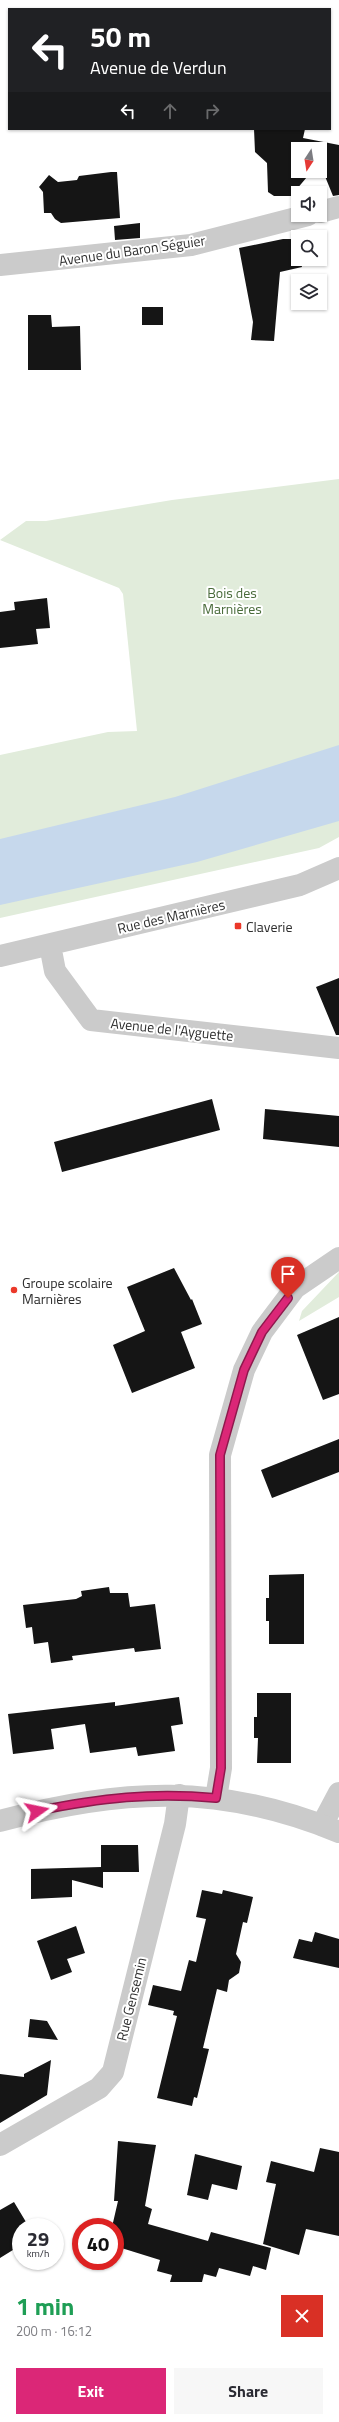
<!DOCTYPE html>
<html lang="en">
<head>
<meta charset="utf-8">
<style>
  :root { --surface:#fff; --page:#f7f7f7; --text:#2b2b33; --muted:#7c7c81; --accent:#db2777 }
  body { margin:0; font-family:"Titillium Web",sans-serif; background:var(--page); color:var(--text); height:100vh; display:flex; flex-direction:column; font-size:15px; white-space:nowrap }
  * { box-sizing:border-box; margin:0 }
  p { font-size:13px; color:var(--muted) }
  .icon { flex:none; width:22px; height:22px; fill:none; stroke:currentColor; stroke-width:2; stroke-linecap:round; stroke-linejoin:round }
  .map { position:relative; height:2282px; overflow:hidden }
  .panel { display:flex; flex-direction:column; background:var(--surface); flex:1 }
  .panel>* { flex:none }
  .hud { position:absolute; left:8px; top:8px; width:323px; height:122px; border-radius:0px; box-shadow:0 1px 3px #0004; background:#202124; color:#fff; overflow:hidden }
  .needle { width:26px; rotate:192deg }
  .buttons { position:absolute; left:291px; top:142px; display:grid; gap:8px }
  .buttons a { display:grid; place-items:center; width:36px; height:36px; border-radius:0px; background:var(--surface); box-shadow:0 1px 3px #0004; font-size:20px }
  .speed { position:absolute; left:12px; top:2218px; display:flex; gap:8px; font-size:20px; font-weight:700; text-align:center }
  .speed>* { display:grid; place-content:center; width:52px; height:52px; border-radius:50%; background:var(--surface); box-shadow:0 1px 3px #0004; line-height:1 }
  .speed small { font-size:10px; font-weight:400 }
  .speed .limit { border:6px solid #d22; background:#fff; color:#111 }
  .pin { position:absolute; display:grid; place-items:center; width:34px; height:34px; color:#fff; margin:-41px -17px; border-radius:50% 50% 50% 0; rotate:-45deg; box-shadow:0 0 4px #0007 }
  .pin .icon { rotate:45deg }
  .me { position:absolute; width:44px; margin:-22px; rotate:78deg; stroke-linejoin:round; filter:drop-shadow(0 0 3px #0008) }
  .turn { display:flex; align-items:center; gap:14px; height:84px; padding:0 16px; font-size:18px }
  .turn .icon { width:52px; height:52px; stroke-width:2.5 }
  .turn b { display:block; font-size:28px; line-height:34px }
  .lanes { display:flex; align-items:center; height:38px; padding:0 16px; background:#0003; justify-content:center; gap:20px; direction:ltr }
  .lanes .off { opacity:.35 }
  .round { display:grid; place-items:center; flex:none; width:42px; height:42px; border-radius:0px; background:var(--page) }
  .head { display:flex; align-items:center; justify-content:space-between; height:68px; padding:0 16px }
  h1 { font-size:24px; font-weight:700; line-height:30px; color:#1e9e55 }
  .cta { display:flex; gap:8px; margin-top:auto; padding:8px 16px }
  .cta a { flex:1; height:46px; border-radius:0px; background:var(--accent); color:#fff; font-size:16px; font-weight:700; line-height:46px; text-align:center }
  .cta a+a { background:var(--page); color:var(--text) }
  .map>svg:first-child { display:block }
</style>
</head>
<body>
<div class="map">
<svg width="339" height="2282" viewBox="0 0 339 2282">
  <rect width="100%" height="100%" fill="#fff"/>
  <path fill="#e1ecdb" d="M 339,479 L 339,837 L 319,848 L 0,918 L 0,755 L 108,732 L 137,731 L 123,594 L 119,588 L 0,540 L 26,521 L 46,521 L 172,500 Z
    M 339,1272 L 339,1297 L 299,1321 L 302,1311 Z"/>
  <path fill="#c6d8ec" d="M 339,745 L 339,821 L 197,862 L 0,905 L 0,839 L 175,797 Z"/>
  <path fill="#151515" d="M 254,129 L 305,129 L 303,138 L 339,145 L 339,195 L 333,196 L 320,164 L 320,149 L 298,149 L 298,171 L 312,171 L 291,196 L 274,196 L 268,192 L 267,163 L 255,152 Z
    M 111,172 L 117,172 L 120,218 L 61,223 L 55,219 L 51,213 L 44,213 L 43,192 L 39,187 L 49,175 L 58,182 L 77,180 L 79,176 Z
    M 140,223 L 140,238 L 115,240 L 114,226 Z
    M 283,239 L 297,239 L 298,259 L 300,259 L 302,267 L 280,272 L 274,341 L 251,340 L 253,322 L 239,248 Z
    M 142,307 L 163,307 L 163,325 L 142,325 Z
    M 28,315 L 51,315 L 52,327 L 80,326 L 81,370 L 28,370 Z
    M 47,598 L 50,628 L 36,629 L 38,644 L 0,648 L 0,612 L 15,610 L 14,602 Z
    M 339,978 L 339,1035 L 336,1035 L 316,987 Z
    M 212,1099 L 220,1130 L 62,1172 L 54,1142 Z
    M 265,1109 L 339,1116 L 339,1147 L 263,1139 Z
    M 174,1268 L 191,1300 L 192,1299 L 202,1324 L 181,1332 L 195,1368 L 132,1393 L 113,1345 L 145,1331 L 127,1287 Z
    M 339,1317 L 339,1394 L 323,1400 L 297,1335 Z
    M 339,1439 L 339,1472 L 272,1498 L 261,1470 Z
    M 304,1574 L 304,1644 L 269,1644 L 269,1621 L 266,1621 L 266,1598 L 269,1598 L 269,1575 Z
    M 109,1587 L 110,1593 L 128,1593 L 130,1607 L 155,1604 L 161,1649 L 135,1652 L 134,1648 L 72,1656 L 73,1660 L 51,1663 L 48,1642 L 34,1644 L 32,1627 L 26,1628 L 23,1605 L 76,1599 L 82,1596 L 81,1591 Z
    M 257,1693 L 291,1693 L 291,1763 L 257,1763 L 258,1738 L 254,1738 L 254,1717 L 257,1717 Z
    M 179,1697 L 183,1724 L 171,1726 L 175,1751 L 138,1756 L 136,1747 L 90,1753 L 85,1724 L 51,1729 L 54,1749 L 13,1754 L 8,1714 L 115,1702 L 115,1706 Z
    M 101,1845 L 138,1845 L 139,1872 L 103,1872 L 103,1888 L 72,1880 L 72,1897 L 31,1899 L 31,1869 L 101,1867 Z
    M 202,1890 L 222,1894 L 223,1890 L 253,1897 L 247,1923 L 243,1922 L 236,1954 L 241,1962 L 239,1973 L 229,1980 L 227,1992 L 217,1989 L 203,2048 L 209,2049 L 197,2098 L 194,2097 L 192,2106 L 157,2098 L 177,2016 L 173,2015 L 174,2011 L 148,2005 L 153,1985 L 181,1991 L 189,1960 L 196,1962 L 206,1919 L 196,1917 Z
    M 76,1926 L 85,1953 L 67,1959 L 72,1972 L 51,1980 L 37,1941 Z
    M 315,1932 L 339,1939 L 339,1968 L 293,1958 L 299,1939 L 312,1942 Z
    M 30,2019 L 47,2021 L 58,2040 L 28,2037 Z
    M 51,2060 L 47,2095 L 0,2123 L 0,2074 L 24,2077 L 24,2074 Z
    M 118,2141 L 156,2145 L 145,2206 L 152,2209 L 148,2224 L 208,2241 L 211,2232 L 271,2248 L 266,2270 L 253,2266 L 250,2276 L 219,2268 L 216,2277 L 204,2274 L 202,2282 L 170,2282 L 172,2275 L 157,2271 L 160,2260 L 115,2246 L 115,2227 L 112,2227 L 118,2201 L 114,2201 Z
    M 320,2148 L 339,2152 L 339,2236 L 306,2229 L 299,2255 L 263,2244 L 276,2184 L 266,2182 L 271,2161 L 314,2172 Z
    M 195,2154 L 242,2166 L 237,2190 L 212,2184 L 208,2200 L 187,2195 Z
    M 14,2202 L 26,2222 L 21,2225 L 21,2245 L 0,2258 L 0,2210 Z"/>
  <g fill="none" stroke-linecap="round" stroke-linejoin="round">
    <path stroke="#cbcbcb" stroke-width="22" d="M 320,212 L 339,207
      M 0,265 L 191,245 L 308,215
      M 50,945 L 55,971 L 91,1020 L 339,1048
      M 0,956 L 300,885 L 339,868
      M 216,1798 L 221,1768 L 220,1455 L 244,1370 L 262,1332 L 295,1288 L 339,1258
      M 322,1825 L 339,1793
      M 0,2145 L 99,2088 L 113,2072 L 175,1824 L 179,1795"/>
    <path stroke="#cbcbcb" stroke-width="22" d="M 0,1821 C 121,1788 221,1783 339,1832"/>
  </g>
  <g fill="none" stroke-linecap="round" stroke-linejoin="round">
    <g stroke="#8e194d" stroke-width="10">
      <path id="route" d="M 37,1811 C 101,1798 152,1792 216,1798 L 221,1768 L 220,1455 L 244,1370 L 262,1332 L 288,1298"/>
    </g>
    <use href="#route" stroke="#db2777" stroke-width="7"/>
  </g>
  <g fill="#eb3829" stroke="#fff" stroke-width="1.5">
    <rect x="234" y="922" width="8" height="8" rx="2"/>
    <circle cx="14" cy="1290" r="4"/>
  </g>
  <g text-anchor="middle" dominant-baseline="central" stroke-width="4" stroke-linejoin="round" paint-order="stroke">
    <g font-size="14" fill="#2e2e2e" stroke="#fff">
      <text transform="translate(132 250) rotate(-8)">Avenue du Baron Séguier</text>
      <text transform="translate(171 916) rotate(-13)">Rue des Marnières</text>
      <text transform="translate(172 1029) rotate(6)">Avenue de l'Ayguette</text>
      <text transform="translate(131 1999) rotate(-76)">Rue Gensemin</text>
    </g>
    <g font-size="14" fill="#496b3a" stroke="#fff">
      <text x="232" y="592">Bois des<tspan x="232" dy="16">Marnières</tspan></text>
    </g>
    <g font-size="14" fill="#2e2e2e" stroke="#fff" text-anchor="start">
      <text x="246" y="926">Claverie</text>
      <text x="22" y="1282">Groupe scolaire<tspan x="22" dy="16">Marnières</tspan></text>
    </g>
  </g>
</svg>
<div class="buttons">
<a><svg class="needle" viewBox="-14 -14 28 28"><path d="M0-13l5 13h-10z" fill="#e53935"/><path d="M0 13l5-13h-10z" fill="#7c7c81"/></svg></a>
<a><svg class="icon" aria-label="sound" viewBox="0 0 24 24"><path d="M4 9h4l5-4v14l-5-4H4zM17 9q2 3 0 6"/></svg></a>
<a><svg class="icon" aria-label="search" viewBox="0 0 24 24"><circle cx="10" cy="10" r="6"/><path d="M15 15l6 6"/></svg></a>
<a><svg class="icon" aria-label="layers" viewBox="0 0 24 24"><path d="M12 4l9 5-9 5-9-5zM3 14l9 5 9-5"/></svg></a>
</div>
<div class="speed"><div>29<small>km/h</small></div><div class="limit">40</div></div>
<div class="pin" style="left:288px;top:1298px;background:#d93025"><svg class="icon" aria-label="arrive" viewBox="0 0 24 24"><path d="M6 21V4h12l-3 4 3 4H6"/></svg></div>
<svg class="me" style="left:37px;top:1811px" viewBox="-20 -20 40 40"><path d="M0-17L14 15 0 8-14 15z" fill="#db2777" stroke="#fff" stroke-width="4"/></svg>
<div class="hud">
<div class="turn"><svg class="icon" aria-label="left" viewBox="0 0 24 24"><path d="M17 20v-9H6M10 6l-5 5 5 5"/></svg><div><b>50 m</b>Avenue de Verdun</div></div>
<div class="lanes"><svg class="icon" aria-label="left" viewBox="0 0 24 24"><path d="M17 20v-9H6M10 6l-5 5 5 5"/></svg><svg class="icon off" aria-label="ahead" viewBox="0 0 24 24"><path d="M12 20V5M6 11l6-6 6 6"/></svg><svg class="icon off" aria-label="right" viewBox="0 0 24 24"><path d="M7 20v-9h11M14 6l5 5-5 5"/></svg></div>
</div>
</div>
<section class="panel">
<div class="head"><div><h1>1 min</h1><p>200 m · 16:12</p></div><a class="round" style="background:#d93025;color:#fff"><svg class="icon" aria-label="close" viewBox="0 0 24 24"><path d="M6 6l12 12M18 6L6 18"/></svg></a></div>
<div class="cta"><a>Exit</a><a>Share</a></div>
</section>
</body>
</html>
